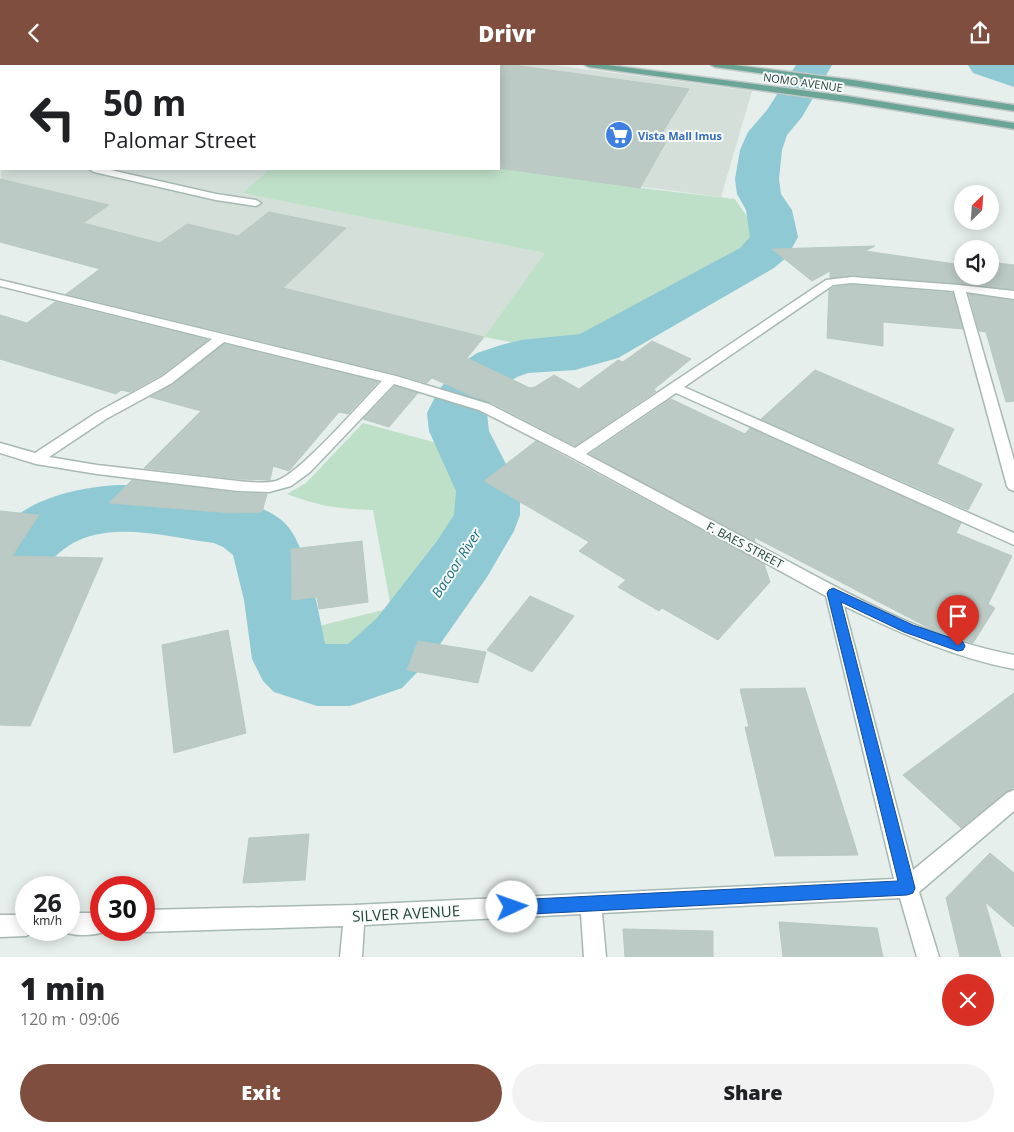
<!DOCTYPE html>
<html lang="en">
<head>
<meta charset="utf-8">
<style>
  :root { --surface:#fff; --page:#f2f2f2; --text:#202124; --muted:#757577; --accent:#7f4e3f }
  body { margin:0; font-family:"Open Sans",sans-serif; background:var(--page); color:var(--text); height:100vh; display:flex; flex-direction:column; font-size:19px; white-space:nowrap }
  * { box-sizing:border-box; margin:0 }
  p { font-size:16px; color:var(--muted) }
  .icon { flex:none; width:28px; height:28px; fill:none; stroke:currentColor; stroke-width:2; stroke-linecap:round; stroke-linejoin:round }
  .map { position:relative; height:892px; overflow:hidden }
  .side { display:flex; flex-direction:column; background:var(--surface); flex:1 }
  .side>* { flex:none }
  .top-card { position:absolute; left:0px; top:0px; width:500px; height:105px; box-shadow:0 2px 12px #0003; background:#fff; color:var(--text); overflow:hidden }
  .needle { width:32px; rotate:25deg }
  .buttons { position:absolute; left:954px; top:120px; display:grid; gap:10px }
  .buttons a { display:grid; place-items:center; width:45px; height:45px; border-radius:50%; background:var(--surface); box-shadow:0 2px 12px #0003; font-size:25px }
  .speed { position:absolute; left:15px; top:811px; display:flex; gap:10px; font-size:25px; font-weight:700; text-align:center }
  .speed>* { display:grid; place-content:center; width:65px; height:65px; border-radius:50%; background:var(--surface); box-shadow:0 2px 12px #0003; line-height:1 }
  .speed small { font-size:12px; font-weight:400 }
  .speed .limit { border:8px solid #d22; background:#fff; color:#111 }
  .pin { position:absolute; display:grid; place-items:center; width:42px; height:42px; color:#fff; margin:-51px -21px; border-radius:50% 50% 50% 0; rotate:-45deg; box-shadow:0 0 5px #0007 }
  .pin .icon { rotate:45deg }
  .me { position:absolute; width:55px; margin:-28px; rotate:87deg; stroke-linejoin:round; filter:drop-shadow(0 0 4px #0008) }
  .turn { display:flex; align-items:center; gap:18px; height:105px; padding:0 20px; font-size:22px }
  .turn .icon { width:65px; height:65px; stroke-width:2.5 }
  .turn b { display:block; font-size:35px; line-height:42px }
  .round { display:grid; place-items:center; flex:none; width:52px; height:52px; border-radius:26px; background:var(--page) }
  .head { display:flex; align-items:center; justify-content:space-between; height:85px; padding:0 20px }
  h1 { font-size:30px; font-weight:800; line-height:38px }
  .cta { display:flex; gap:10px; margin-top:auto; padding:10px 20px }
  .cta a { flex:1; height:58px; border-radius:30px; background:var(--accent); color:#fff; font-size:20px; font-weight:800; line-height:58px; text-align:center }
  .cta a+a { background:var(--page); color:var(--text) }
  header { display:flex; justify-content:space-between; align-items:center; height:65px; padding:0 20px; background:var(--accent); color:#fff; font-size:22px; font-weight:800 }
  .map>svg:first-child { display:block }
</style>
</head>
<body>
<header><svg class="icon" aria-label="back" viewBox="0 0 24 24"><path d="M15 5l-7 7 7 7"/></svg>Drivr<svg class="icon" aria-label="share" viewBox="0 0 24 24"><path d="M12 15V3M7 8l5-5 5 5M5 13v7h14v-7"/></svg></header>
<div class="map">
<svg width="1014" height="892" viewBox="0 0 1014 892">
  <rect width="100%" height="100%" fill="#e6efeb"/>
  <path fill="#d4dfda" d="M 68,0 L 553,0 L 752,26 L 721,132 L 499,103 L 499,1 L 63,1 Z
    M 1,89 L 1,104 L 270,104 L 242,128 L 546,188 L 484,272 L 0,155 Z"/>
  <path fill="#bfe0c8" d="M 499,103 L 624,121 L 735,134 L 761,172 L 757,180 L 577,276 L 545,284 L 484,272 L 545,188 L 242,128 L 270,104 Z
    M 363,358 L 452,382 C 464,397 478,417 475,437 C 472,460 380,587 359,595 C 347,599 325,602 314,597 C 309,594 305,590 301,587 L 299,566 L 391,543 L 373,445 C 339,444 318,441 287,429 L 306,418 Z"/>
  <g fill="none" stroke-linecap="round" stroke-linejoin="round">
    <path fill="#8ec9d4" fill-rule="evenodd" d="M 796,0 L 832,0 L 802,52 L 787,70 L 782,85 L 779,114 L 781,129 L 792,145 L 798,172 L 787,192 L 774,203 L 618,293 L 575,305 L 528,308 L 517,312 L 499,324 L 494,330 L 487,348 L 489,366 L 520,426 L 520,450 L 514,466 L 487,512 L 429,595 L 402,623 L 350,641 L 317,641 L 274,627 L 263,616 L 252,594 L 244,535 L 233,490 L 223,482 L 214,478 C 153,470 82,446 42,508 C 35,518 31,529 25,539 L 0,547 L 0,465 C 21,442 54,429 84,424 C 96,422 110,420 122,420 C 136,420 150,423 164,425 C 198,429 267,433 289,463 C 308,488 319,547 325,579 L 348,579 L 377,553 L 437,476 L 454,450 L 456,426 L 429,366 L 427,348 L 438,326 L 459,300 L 477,288 L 501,280 L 521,275 L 580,269 L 740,183 L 750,172 L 746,145 L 737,129 L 735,114 L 740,85 L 748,67 L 767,45 Z
      M 968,0 L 1014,0 L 1014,22 L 973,8 Z"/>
  </g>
  <path fill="#bbcac4" stroke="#b8c9c2" d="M 499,0 L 513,0 L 689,24 L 659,73 L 667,75 L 640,123 L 626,121 L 499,103 Z
    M 0,114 L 109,140 L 83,158 L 160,178 L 187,159 L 238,171 L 269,147 L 346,163 L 283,223 L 484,272 L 467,293 L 530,323 L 535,322 L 554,310 L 579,324 L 618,295 L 623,297 L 652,276 L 691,294 L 653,325 L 656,326 L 575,381 L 490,337 L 474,332 L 432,313 L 427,318 L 396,309 L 66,229 L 100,204 L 0,177 Z
    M 875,181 L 865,186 L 955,199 L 954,193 L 962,194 L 962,211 L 990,211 L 990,197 L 1014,200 L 1014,224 L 852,210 L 830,213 L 830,206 L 812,216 L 772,184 Z
    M 852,220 L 953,228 L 963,264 L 883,257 L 883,281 L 827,273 L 829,225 L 834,222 Z
    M 969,229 L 1014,236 L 1014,336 L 1006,337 L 986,267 L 979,266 Z
    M 55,237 L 208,275 L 161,310 L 130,327 L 121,325 L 116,329 L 0,294 L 0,250 L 27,258 Z
    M 224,279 L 378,317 L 348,349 L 339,347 L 289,406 L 273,401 L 270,415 L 238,414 L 144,403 L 201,346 L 150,332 L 173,319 Z
    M 815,305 L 954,364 L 937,399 L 982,419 L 968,445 L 761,354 Z
    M 395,321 L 418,328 L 389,362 L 363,354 Z
    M 671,334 L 745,369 L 750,363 L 961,458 L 956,468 L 1012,491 L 988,539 L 995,543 L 973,578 L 933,565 L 754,472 L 755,477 L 590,389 Z
    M 536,376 L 764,499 L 770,517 L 718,575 L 662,543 L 659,546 L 618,522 L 626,515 L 579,486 L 589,477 L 484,416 Z
    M 132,415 L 238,428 L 267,429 L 262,447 L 231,448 L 109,438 Z
    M 0,446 L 39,450 L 12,491 L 103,493 L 30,661 L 0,660 Z
    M 362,476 L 368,537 L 319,544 L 317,532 L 292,535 L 291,484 Z
    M 530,531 L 574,551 L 532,607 L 487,585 Z
    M 228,565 L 246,668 L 174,688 L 162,580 Z
    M 418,576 L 486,587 L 478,618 L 407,605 Z
    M 805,623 L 850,764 L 858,790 L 775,791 L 745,662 L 749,662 L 740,624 Z
    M 1014,628 L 1014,722 L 961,763 L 903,710 Z
    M 309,769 L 305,815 L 243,818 L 249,773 Z
    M 990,788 L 1014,808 L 1014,862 L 985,837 L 1001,892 L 960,892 L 946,833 Z
    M 779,857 L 877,863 L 883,892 L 783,892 Z
    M 623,864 L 713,866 L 713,892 L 625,892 Z"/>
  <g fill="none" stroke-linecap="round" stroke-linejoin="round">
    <g stroke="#a8b8b2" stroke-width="3">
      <path id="minor" d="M 0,79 L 1,79 L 1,85 L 0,85 Z
        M 89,104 L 106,104 L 216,129 L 256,135 L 261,138 L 256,141 L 216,135 L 94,107 Z
        M 852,212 L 959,220 L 1014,226 L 1014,234 L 966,227 L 1014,395 L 1014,426 L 1009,424 L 1007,421 L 954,226 L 852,218 L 833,220 L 684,322 L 1014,468 L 1014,480 L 676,328 L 586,389 C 651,423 716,458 780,492 C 854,532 931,575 1014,590 L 1014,604 C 955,593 898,567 844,541 L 913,805 L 1007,728 L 1014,725 L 1014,746 L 919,827 L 939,892 L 917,892 L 900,833 L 602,848 L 606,892 L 584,892 L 581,849 L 364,860 L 362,892 L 340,892 L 343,861 L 144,867 L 140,865 L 144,865 L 144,845 L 354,840 L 894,814 L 826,531 L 571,392 L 479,345 L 394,319 L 310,407 L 291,421 L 269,427 L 238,426 L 97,409 L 36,399 L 0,388 L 0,378 L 35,388 L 96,348 L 162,312 L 212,274 L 0,221 L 0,215 L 396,311 L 489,339 L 575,383 L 826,215 ZM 224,277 L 382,316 C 361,337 300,409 276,416 C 264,419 250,417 238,416 L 97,400 L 49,392 L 106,354 L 172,318 Z
        M 69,848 L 101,848 L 101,865 L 109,865 C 95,871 75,872 61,866 L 61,865 L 69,865 Z
        M 0,850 L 26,850 L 26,865 L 35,865 L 34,867 L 26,871 L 0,872 Z"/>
    </g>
    <g stroke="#c2cac8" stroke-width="3">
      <path id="major" d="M 585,0 L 608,0 L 847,31 L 1014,58 L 1014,64 L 847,37 L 589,2 Z
        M 711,0 L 734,0 L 853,15 L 1014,40 L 1014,46 L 853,21 L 715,2 Z"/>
    </g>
    <g stroke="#c2cac8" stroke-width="3">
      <path id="highway" d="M 0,9 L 1,9 L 1,13 L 0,13 Z"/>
    </g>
    <use href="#minor" fill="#fff" fill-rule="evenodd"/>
    <use href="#major" fill="#6aa596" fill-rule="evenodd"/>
    <use href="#highway" fill="#2f6f62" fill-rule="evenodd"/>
  </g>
  <path fill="#1a73e8" stroke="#114b97" d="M 833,523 L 913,560 L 963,577 L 965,581 L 963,585 L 958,586 L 904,567 L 841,537 L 915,823 L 913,828 L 907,830 L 512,850 L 506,848 L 504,842 L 506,837 L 512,835 L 898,816 L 827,528 L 829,525 Z"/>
  <defs>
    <g id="supermarket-disc" transform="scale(1.4375)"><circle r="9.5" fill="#3f7fe0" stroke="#f7fbf9"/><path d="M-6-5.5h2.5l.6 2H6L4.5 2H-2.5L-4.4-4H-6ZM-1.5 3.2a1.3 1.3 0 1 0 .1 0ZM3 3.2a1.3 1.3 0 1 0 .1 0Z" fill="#fff"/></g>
  </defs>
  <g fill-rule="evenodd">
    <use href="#supermarket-disc" x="619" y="70"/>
  </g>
  <g text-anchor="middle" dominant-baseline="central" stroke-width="4" stroke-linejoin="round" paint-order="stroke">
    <g font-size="11" fill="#24423a" stroke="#f7fbf9">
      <text transform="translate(803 17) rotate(8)">NOMO AVENUE</text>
    </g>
    <g font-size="11" font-weight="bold" fill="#366cbe" stroke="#f7fbf9" text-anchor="start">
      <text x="638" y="70">Vista Mall Imus</text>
    </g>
    <g font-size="12" fill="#24423a" stroke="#f7fbf9">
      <text transform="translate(745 480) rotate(28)">F. BAES STREET</text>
    </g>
    <g font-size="14" font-style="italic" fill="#1c6f80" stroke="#f7fbf9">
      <text transform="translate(456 498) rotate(-57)">Bacoor River</text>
    </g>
    <g font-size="15" fill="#24423a" stroke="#f7fbf9">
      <text transform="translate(406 848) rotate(-3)">SILVER AVENUE</text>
    </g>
  </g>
</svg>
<div class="buttons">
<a><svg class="needle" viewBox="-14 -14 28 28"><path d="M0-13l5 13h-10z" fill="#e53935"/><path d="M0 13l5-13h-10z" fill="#757577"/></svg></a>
<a><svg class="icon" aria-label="sound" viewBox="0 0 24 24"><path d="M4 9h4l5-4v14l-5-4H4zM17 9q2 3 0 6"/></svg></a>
</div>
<div class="speed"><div>26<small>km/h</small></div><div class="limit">30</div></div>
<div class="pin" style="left:958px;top:581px;background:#d93025"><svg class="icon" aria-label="arrive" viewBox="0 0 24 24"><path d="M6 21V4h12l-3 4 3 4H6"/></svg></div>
<svg class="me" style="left:512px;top:842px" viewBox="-20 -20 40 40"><circle r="19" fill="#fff"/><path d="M0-13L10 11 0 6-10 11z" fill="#1a73e8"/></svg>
<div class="top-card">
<div class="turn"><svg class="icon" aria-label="left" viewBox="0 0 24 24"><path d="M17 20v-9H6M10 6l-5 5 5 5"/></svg><div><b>50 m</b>Palomar Street</div></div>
</div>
</div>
<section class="side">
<div class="head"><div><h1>1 min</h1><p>120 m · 09:06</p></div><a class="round" style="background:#d93025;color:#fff"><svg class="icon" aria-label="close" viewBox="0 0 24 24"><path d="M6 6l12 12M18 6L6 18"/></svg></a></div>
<div class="cta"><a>Exit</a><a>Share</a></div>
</section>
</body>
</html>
